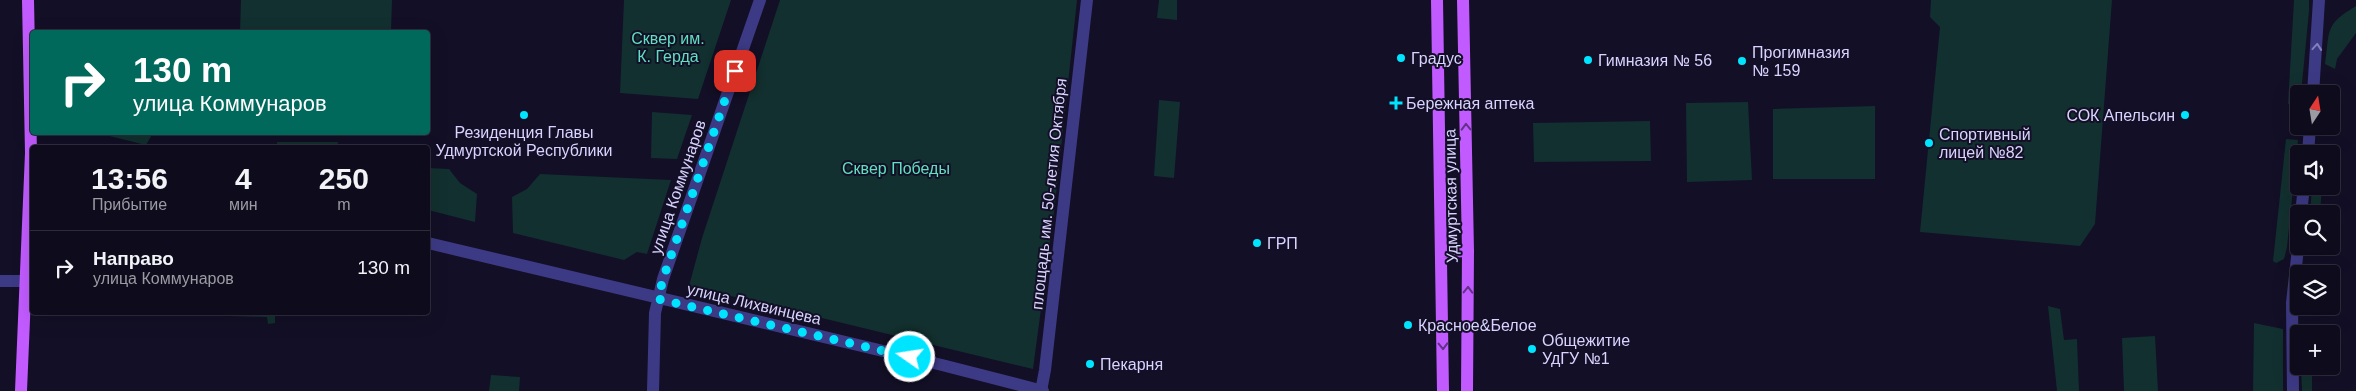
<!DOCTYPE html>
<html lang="ru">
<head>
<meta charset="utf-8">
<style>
  :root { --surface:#0e0b1c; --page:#171425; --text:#f1f3f6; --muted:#9b9ba3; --line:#2e2b3b }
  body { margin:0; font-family:Helvetica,sans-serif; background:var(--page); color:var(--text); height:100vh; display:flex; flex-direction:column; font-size:19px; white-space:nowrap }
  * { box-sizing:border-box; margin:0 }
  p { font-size:16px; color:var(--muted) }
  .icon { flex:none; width:28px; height:28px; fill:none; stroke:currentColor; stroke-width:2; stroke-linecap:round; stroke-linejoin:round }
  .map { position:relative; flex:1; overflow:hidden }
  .panel { position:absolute; left:30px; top:145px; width:400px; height:170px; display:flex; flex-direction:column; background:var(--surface); border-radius:5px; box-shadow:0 5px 20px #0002,0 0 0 1px var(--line) }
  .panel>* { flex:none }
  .top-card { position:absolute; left:30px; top:30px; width:400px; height:105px; border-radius:5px; box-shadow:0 5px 20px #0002,0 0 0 1px var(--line); background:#00695c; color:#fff; overflow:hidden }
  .needle { width:32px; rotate:12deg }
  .tools { position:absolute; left:2290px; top:85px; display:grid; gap:10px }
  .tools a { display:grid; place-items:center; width:50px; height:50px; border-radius:5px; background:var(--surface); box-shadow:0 5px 20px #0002,0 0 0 1px var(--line); font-size:25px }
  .pin { position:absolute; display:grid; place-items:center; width:42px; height:42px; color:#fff; margin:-21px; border-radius:10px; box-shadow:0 2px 8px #0006 }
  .me { position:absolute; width:55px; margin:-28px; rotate:283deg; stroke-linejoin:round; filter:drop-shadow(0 0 4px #0008) }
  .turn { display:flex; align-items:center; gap:18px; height:105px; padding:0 20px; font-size:22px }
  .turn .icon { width:65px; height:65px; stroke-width:2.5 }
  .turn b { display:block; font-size:35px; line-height:42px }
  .eta { display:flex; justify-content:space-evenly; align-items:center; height:85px; text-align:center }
  .eta b { font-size:30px; font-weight:800; line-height:35px }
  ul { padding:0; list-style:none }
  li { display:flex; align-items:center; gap:15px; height:75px; padding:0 20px; border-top:1px solid var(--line) }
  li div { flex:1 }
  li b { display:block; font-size:19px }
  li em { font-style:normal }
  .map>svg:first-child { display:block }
</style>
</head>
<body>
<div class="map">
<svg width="2356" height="391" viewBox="0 0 2356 391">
  <rect width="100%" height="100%" fill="#130f26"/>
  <path fill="#12302f" d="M 241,0 L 392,0 L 391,32 L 240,32 Z
    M 624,0 L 731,0 L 698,99 L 620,93 Z
    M 780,0 L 1077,0 L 1055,204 L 1033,369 L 689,286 L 702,238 Z
    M 1159,0 L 1177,0 L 1177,20 L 1157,18 Z
    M 1931,0 L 2112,0 L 2095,224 L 2080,246 L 1920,232 L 1940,27 L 1930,17 Z
    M 2294,0 L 2309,0 L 2309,11 L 2301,94 L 2299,94 L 2299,105 L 2288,104 Z
    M 2356,6 L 2356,33 L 2337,59 L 2335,69 L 2325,64 C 2330,30 2324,25 2356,6 Z
    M 1159,100 L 1180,102 L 1174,178 L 1154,176 Z
    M 1748,102 L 1752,180 L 1687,182 L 1686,103 Z
    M 1875,106 L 1875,179 L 1773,179 L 1773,109 Z
    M 652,112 L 692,115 L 677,159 L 651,158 Z
    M 1650,121 L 1651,161 L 1534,162 L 1533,123 Z
    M 97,133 L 153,132 L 153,133 L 146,145 Z
    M 2286,139 L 2298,140 L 2287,247 L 2284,259 L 2276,263 L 2273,261 Z
    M 277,142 L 338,142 L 337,148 L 277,147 Z
    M 428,168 L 449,169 L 460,183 L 477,194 L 475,222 L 428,210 Z
    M 540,174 L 671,180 L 647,254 L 637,252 L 624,260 L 513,233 L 512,197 L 527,189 Z
    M 2312,186 L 2322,186 L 2320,214 L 2310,214 Z
    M 2048,306 L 2060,309 L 2064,340 L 2077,339 L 2079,391 L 2057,391 Z
    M 117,313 L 275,313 L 275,323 L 268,324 L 267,317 Z
    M 2254,323 L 2283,329 L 2283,391 L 2253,391 Z
    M 2155,336 L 2158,391 L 2124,391 L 2122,338 Z
    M 2301,366 L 2312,366 L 2312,391 L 2302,391 Z
    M 491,375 L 520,377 L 519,391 L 489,391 Z"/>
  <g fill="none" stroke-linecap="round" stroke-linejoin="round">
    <path stroke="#3d3a85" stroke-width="12" d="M 2313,94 L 2319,0
      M 2308,154 L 2310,126
      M 2301,214 L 2304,186
      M 1041,391 L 1045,370 L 1087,0
      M 2293,391 L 2292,303 L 2299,239"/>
    <path stroke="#3d3a85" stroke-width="12" d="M 428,243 L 942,365 L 1043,391
      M 0,281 L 25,281
      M 653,391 L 655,313 L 663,279 L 760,0"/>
    <path stroke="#c25bff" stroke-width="12" d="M 1437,0 L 1443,391
      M 1463,0 L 1468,251 L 1467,391
      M 1442,252 L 1468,251
      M 21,391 L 31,153 L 28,0"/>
  </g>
  <defs><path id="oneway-chevron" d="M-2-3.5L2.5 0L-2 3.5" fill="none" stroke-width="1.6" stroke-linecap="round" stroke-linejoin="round" transform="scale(1.25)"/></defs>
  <use stroke="#837fbc" href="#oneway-chevron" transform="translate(2317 47) rotate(-85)"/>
  <g stroke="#623188">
    <use href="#oneway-chevron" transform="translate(1466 127) rotate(-91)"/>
    <use href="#oneway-chevron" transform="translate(1468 290) rotate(-89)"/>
    <use href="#oneway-chevron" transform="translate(1443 346) rotate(89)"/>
  </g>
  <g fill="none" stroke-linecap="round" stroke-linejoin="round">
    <path stroke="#00e5ff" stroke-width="9" stroke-dasharray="0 16.2" d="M 735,71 L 663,279 L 658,299 L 910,357"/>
  </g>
  <g fill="#00e5ff" stroke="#130f26" stroke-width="2">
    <circle cx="1401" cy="58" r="5"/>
    <circle cx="1588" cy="60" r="5"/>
    <circle cx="1742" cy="61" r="5"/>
    <path d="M1393.5 95.5h5v5h5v5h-5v5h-5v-5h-5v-5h5z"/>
    <circle cx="524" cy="115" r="5"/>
    <circle cx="2185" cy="115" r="5"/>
    <circle cx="1929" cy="143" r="5"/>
    <circle cx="1257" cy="243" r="5"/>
    <circle cx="1408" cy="325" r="5"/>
    <circle cx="1532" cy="349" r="5"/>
    <circle cx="1090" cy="364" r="5"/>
  </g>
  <g text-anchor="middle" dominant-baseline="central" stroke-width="4" stroke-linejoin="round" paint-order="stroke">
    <g font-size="16" fill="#5fe0c0" stroke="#130f26">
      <text x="668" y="38">Сквер им.<tspan x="668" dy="18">К. Герда</tspan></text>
      <text x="896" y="168">Сквер Победы</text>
    </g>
    <g font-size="16" fill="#d9d4ff" stroke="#130f26" text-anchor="start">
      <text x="1752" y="52">Прогимназия<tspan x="1752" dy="18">№ 159</tspan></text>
      <text x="1411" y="58">Градус</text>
      <text x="1598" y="60">Гимназия № 56</text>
      <text x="1406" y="103">Бережная аптека</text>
      <text x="2175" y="115" text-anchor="end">СОК Апельсин</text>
      <text x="524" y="132" text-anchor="middle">Резиденция Главы<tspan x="524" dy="18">Удмуртской Республики</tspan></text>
      <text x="1939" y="134">Спортивный<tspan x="1939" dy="18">лицей №82</tspan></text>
      <text x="1267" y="243">ГРП</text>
      <text x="1418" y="325">Красное&amp;Белое</text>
      <text x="1542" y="340">Общежитие<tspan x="1542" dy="18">УдГУ №1</tspan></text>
      <text x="1100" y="364">Пекарня</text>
    </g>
    <g font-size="16" fill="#d9d4ff" stroke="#130f26">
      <text transform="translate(678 187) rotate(-71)">улица Коммунаров</text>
      <text transform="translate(1049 194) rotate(-84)">площадь им. 50-летия Октября</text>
      <text transform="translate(1451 196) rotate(-91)">Удмуртская улица</text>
      <text transform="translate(754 304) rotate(13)">улица Лихвинцева</text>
    </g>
  </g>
</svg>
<div class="tools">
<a><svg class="needle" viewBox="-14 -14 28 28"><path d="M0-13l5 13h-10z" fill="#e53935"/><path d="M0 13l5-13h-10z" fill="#9b9ba3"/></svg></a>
<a><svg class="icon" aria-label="sound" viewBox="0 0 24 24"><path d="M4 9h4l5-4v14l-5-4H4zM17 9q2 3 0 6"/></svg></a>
<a><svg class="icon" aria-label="search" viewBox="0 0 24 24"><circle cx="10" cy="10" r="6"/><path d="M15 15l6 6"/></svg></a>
<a><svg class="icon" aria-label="layers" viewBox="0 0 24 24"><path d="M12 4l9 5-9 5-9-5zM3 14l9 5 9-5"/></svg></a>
<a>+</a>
</div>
<div class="pin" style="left:735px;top:71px;background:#d93025"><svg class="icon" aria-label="arrive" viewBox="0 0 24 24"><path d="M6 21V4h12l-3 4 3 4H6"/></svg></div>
<svg class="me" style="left:910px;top:357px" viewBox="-20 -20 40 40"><circle r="17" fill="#00e5ff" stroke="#fff" stroke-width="3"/><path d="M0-11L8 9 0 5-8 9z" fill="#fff"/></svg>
<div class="top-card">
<div class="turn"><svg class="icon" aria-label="right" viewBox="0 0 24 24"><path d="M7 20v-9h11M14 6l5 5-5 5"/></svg><div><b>130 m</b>улица Коммунаров</div></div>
</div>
<section class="panel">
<div class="eta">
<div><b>13:56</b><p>Прибытие</p></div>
<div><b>4</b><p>мин</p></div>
<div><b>250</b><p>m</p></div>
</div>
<ul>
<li><svg class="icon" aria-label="right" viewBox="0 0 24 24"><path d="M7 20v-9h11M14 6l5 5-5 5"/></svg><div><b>Направо</b><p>улица Коммунаров</p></div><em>130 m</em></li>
</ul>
</section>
</div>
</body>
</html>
